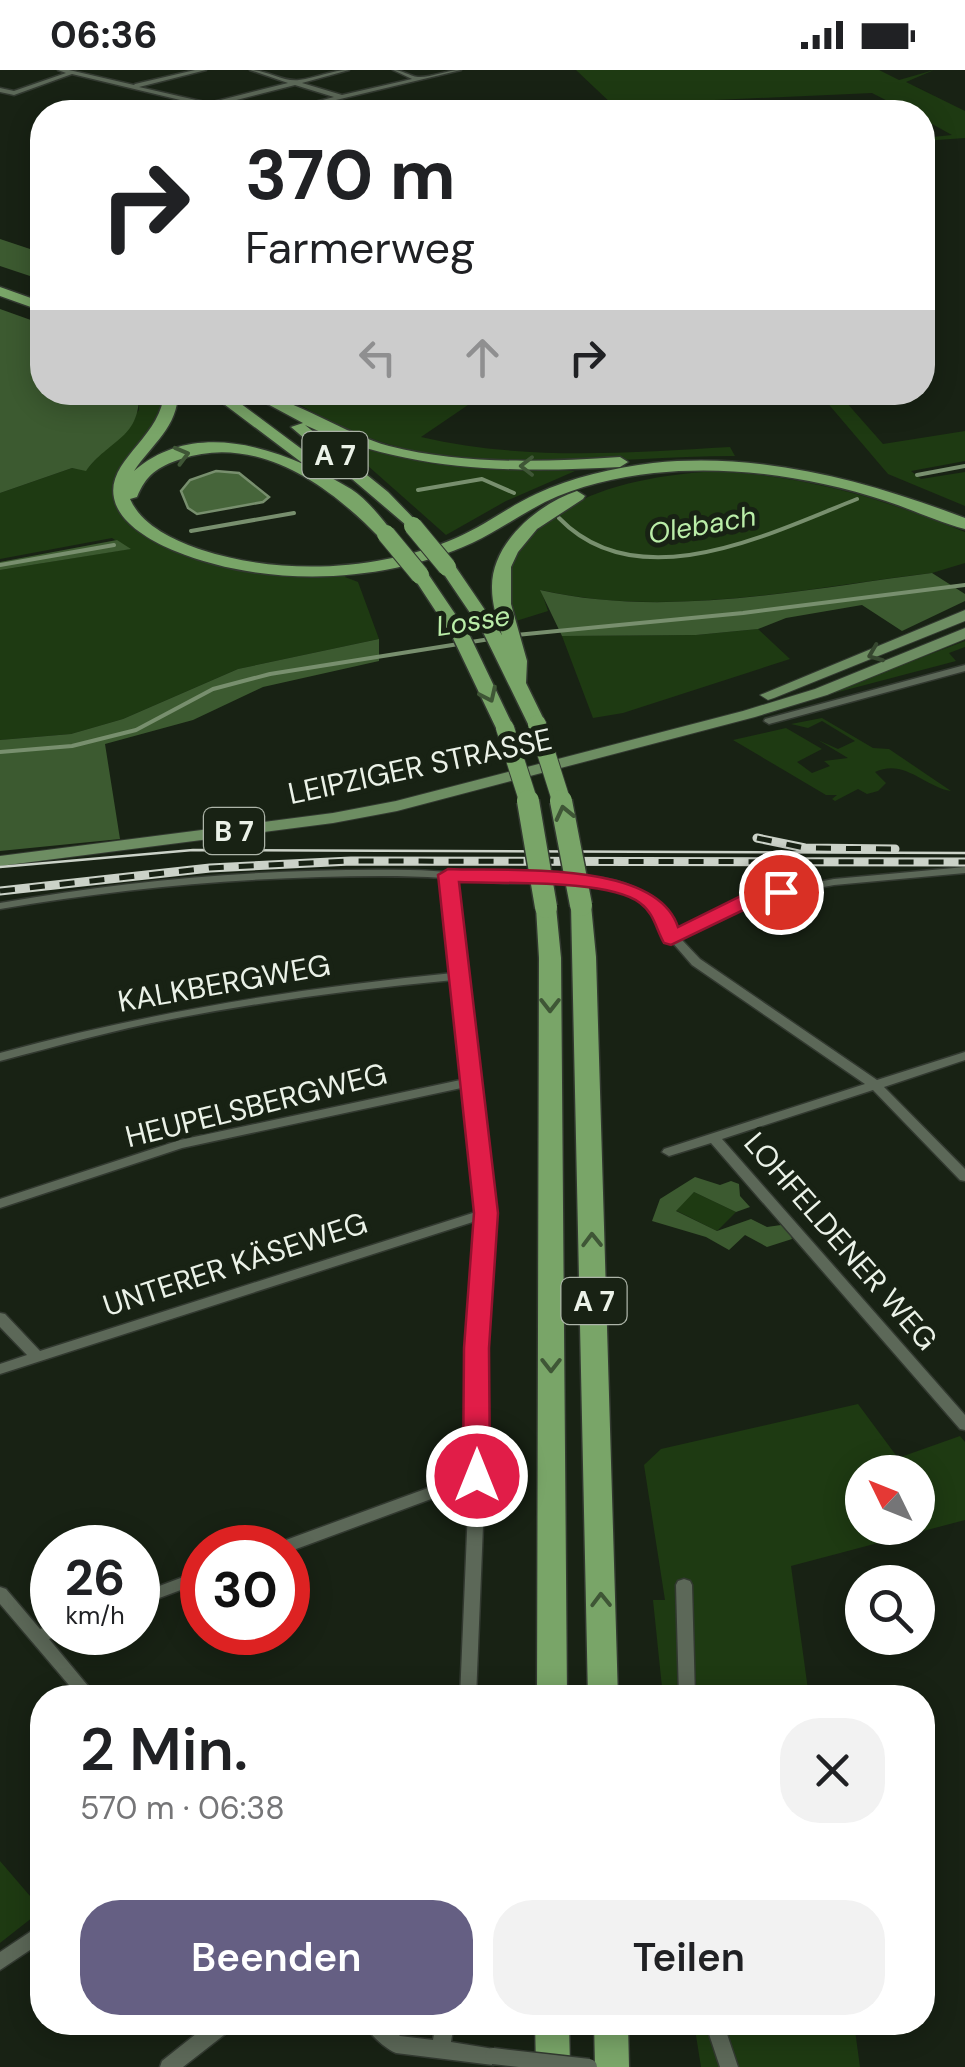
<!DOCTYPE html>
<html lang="de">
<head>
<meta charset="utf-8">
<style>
  :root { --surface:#fff; --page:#f2f2f2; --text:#202124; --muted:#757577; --accent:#655f83 }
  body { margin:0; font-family:"DM Sans",sans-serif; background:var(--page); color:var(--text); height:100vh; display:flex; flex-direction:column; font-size:38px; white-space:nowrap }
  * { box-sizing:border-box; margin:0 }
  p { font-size:32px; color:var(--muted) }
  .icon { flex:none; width:55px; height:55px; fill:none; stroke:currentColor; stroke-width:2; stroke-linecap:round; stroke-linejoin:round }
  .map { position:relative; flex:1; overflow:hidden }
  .sheet { position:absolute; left:30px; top:1615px; width:905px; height:350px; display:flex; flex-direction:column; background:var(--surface); border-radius:40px; box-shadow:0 5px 25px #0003 }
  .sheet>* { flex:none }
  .hud { position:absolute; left:30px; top:30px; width:905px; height:305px; border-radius:40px; box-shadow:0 5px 25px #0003; background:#fff; color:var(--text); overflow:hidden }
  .needle { width:65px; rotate:313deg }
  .controls { position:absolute; left:845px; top:1385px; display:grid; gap:20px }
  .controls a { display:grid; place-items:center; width:90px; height:90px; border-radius:50%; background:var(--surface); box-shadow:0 5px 25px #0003; font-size:50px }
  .speed { position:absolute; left:30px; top:1455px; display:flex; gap:20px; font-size:50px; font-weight:700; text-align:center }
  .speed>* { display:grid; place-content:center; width:130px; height:130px; border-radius:50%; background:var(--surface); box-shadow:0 5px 25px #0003; line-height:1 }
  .speed small { font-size:25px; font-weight:400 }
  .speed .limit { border:15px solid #d22; background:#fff; color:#111 }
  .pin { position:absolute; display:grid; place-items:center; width:85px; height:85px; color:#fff; margin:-42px; border:5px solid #fff; border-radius:50%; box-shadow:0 2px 10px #0007 }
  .me { position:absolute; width:110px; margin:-55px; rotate:0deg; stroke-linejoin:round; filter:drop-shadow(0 0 8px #0008) }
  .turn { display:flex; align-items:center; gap:35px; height:210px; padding:0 50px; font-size:45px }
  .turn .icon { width:130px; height:130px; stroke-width:2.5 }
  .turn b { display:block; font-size:70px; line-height:85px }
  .lanes { display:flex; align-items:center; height:95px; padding:0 50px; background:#0003; justify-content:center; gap:50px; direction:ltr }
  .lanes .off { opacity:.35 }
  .round { display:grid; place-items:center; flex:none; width:105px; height:105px; border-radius:40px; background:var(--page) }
  .head { display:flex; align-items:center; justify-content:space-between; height:170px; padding:0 50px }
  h1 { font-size:60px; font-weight:600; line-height:75px }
  .action { display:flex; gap:20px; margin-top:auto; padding:20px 50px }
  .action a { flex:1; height:115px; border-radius:40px; background:var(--accent); color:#fff; font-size:40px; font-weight:600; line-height:115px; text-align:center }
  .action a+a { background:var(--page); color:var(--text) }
  .status { display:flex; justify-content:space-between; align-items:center; height:70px; padding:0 50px; background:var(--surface); direction:ltr }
  .status svg { height:28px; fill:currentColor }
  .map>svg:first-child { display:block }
</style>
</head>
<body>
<div class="status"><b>06:36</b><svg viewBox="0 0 49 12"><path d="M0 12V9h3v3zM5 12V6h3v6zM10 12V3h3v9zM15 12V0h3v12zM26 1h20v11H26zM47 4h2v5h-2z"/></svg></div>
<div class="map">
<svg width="965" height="1997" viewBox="0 0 965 1997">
  <rect width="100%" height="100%" fill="#182214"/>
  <path fill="#1e3a12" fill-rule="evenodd" d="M 576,0 L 879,0 L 899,10 L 934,0 L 906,12 L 965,41 L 965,68 L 923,71 L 923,68 L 952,65 L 923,49 L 922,42 L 909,42 L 872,23 L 649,33 L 649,42 L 630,42 L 625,38 L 570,42 L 614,36 Z
    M 139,323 L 165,323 L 160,352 L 118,402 L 132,453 L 225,492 L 349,500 L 345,507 L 358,512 L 379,569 L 238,599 L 123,649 L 71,664 L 0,670 L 0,500 L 129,479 L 112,468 L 0,489 L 0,423 L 72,398 L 86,400 L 139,340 Z
    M 279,323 L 511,323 L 468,335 L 421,367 C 524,391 626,383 730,377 L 735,386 C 610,386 472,411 354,362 C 328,352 303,336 279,323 Z
    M 819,323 L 838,323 L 883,374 L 965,361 L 965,391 L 911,401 L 921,409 L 965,402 L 965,436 L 888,404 Z
    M 341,372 L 433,394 L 575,401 L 506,431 L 446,465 Z
    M 716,401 C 810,407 878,427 965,462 L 965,493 L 932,503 C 806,518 667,549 541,520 L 548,541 L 516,551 C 511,535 505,515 509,498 C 511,492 518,484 522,479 C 565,418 647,406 716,401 Z
    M 758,559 L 790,589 L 623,643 L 593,648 L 562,566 L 696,565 Z
    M 965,571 L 965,577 L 949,583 L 956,591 L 808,630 Z
    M 822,648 L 873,678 L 889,679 L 951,721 C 925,717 904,688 875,702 L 886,713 L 878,721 L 867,724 L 858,719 L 835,731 L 832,729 L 837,725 L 826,725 L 733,670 L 786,658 L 822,679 L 797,692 L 812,703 L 830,696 L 824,691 L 848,688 L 818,670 L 838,679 L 855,671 L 822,651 L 808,658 L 791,654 Z
    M 694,1122 L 736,1142 L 717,1161 L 675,1140 Z
    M 858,1334 L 898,1388 L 960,1366 L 965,1372 L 965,1450 L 791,1496 L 809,1627 L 663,1627 L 653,1530 L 665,1530 L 644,1395 L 661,1379 ZM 862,1402 L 918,1402 L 918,1458 L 862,1458 Z
    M 0,1791 L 42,1840 L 0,1873 Z
    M 694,1953 L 854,1953 L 860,1997 L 701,1997 Z"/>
  <path fill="#3c5a30" d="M 0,169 L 42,183 L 42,210 L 0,196 Z
    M 0,239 L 42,254 L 42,322 L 139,323 C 140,369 109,369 86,401 L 72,398 L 0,423 Z
    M 117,470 L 131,479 L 0,500 L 0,492 Z
    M 932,503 L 965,524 L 965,531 L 902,561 L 862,535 L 786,548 L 758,559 L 696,565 L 562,566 L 540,520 C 666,549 805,519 932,503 Z
    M 379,569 L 379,591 L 263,617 L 193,650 L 105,674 L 120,769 L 0,781 L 0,670 L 71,664 L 123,649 L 238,599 Z
    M 695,1107 L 720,1115 L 731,1111 L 739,1114 L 740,1126 L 750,1137 L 736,1142 L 694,1122 L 676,1141 L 717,1161 L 751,1149 L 767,1157 L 781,1155 L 789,1159 L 792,1169 L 767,1177 L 745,1165 L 729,1180 L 706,1167 L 652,1151 L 660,1129 Z"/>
  <path fill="#46653a" stroke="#788f6e" stroke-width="2.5" d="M 216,401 L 239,403 L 269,427 L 263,432 L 197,444 L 188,438 L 181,421 L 190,410 Z"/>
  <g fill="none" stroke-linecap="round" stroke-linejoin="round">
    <path stroke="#788f6e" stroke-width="4" d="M 917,405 L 965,396
      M 418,420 L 482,409 L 514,423
      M 559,448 C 638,530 769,464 857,429
      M 191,461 L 294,443
      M 0,495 L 114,475
      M 516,565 L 743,543 L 965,515
      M 0,682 L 72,676 L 136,660 L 213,619 L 270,604 L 490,569"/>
    <g stroke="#323930" stroke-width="3">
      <path id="street" d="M 58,0 L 69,0 L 134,15 L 135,14 L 195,0 L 206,0 L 139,17 L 209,33 L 288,13 L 250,0 C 267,0 283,12 299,10 C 316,8 332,0 349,0 L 302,13 L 342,25 L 412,9 L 393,0 C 403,0 409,6 418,7 C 430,8 447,0 461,0 L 286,42 L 277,42 L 334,27 L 295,15 L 217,35 L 240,41 L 241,42 L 209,37 L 179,42 L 180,41 L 201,35 L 72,4 L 14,25 L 0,22 L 0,18 L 14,21 L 66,3 Z
        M 965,595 L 965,601 L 769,654 L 764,651 L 765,649 Z
        M 965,797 L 965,803 L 834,815 L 757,830 L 681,869 L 700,889 L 877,1010 L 965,982 L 965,990 L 884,1017 L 965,1099 L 965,1111 L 960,1110 L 873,1020 L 722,1069 L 965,1345 L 965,1360 L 960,1359 L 711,1073 L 669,1086 L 662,1082 L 664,1079 L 865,1014 L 692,895 L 672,872 L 667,871 L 665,869 L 668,866 C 659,853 652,839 639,829 C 602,803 551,814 509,813 C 491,813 472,811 454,809 L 493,1143 L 484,1278 L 485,1406 L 476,1628 L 460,1628 L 469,1415 L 288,1482 L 288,1478 L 273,1478 L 275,1474 L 469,1403 L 470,1278 L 479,1150 L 0,1304 L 0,1294 L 27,1285 L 0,1257 L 0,1243 L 5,1244 L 40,1281 L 479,1141 L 466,1017 L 182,1078 L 0,1138 L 0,1129 L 180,1070 L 465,1009 L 454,910 C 359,919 265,931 172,949 C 114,960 57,976 0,991 L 0,983 C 149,942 299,918 453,903 L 443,808 C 402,805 361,806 320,807 C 213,810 106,821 0,839 L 0,833 C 135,809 272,798 409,800 C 442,800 475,806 508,807 C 550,808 596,799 636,818 C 655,827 666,844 677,862 L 754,824 L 834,809 Z
        M 202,1500 L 202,1512 L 138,1536 L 138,1524 Z
        M 684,1509 L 690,1511 L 692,1515 L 695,1628 L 679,1628 L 676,1515 L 678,1511 Z
        M 0,1517 L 6,1519 L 40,1559 L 52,1555 L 52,1562 L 59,1562 L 58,1566 L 49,1569 L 98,1628 L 80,1628 L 0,1534 Z
        M 42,1854 L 42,1872 L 0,1900 L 0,1882 Z
        M 211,1952 L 235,1952 L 233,1958 L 183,1997 L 160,1997 L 162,1991 Z
        M 363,1952 L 386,1952 L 400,1966 L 433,1970 L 436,1952 L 454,1952 L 451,1972 L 500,1980 L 502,1986 L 500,1992 L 493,1995 L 396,1983 C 384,1978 369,1964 363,1952 Z
        M 705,1952 L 723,1952 L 738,1997 L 720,1997 Z"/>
    </g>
    <g stroke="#323930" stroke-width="2">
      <path id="primary" d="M 965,540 L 965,551 L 774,628 L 768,630 L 760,625 Z
        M 965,558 L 965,569 L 827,625 L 755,647 L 397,741 L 333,753 L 0,796 L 0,786 L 333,743 L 396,731 L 743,641 L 815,619 Z"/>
    </g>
    <g stroke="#323930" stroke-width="3">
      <path id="highway" d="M 0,217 L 42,232 L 42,241 L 0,226 Z
        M 164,322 L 178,322 C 178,357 152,374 134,401 C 199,345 289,382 351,419 C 367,429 383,450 394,464 L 386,469 L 380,468 C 330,416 257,363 181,389 C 157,397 146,405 137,427 L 130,429 C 142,456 175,471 202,480 C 282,506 379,501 456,468 C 484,456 508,437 536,424 C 572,407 614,398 653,393 C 761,382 865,410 965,448 L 965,459 C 938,452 913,440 886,431 C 812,407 733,395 654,403 C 617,407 578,416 545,432 C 520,445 497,461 472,473 C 383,514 266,518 175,481 C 153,472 119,454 114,428 C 106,390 162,367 164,322 Z
        M 208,322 L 225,322 L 315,389 L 301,392 Z
        M 245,322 C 284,322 344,364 389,376 C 464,395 543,392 620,387 L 628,392 L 620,397 C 512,403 405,402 305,355 L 388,422 L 421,456 L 413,461 L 291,357 L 303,353 Z
        M 577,421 L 585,426 L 583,429 L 537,459 L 518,482 L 511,497 L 511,534 L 527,591 L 526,613 L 546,654 L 537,660 L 528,654 L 483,562 L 439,497 L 447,492 L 453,493 L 502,565 C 497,550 492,534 492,518 C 491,473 538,434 577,421 Z
        M 420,500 L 426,501 L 470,566 L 514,658 L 512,662 L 498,662 L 496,658 L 452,566 L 412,505 Z
        M 581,829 L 591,835 L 596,887 L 618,1628 L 588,1628 L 571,835 Z
        M 546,831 L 556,837 L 561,888 L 567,1628 L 537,1628 L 539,888 L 536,837 Z
        M 535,1952 L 569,1952 L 570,1997 L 536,1997 Z
        M 594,1952 L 628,1952 L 629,1997 L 595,1997 Z"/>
    </g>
    <use href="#street" fill="#5c6858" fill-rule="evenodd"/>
    <use href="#primary" fill="#6d8d62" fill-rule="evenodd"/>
    <use href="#highway" fill="#79a568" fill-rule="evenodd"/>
    <path stroke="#cbd2c8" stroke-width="2.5" d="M 0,797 L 193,780 L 965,783"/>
    <g stroke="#cbd2c8" stroke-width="9">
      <path id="rail" d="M 757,768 L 805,778 L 895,779
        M 0,821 L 210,798 L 351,791 L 965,792"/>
    </g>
    <use href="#rail" stroke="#182214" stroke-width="5" stroke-dasharray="15" stroke-linecap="butt"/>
    <g stroke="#323930" stroke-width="19" stroke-linecap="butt">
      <path id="street-bridge" d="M 493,1986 L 589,1997"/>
    </g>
    <g stroke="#323930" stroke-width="20" stroke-linecap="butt">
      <path id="highway-bridge-far1" d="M 413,456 L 447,497
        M 386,464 L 420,505
        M 537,654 L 562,733
        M 505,658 L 529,733"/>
    </g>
    <g stroke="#323930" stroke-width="25" stroke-linecap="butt">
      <path id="highway-bridge" d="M 528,731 L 546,837
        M 561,731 L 581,835"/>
    </g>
    <use href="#street-bridge" stroke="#5c6858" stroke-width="16"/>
    <use href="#highway-bridge-far1" stroke="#79a568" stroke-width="18"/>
    <use href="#highway-bridge" stroke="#79a568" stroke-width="22"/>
  </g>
  <defs><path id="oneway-chevron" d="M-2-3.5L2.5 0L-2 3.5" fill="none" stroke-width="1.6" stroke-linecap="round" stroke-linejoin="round" transform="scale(2.5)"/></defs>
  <g stroke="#3f5636">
    <use href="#oneway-chevron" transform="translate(182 385) rotate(-15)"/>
    <use href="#oneway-chevron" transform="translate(527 396) rotate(-180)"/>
    <use href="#oneway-chevron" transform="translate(489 625) rotate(65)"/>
    <use href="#oneway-chevron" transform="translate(564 743) rotate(-103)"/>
    <use href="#oneway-chevron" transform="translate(550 935) rotate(90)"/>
    <use href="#oneway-chevron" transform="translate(592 1170) rotate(-91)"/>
    <use href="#oneway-chevron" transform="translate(551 1295) rotate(90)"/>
    <use href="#oneway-chevron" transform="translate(601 1530) rotate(-91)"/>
  </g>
  <use stroke="#36472f" href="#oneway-chevron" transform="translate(875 584) rotate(158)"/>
  <path fill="#e11d48" stroke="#92132f" stroke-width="2.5" d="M 448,799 C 508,802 656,789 678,857 L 747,823 L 781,816 L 791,822 L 788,826 L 760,832 L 671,875 L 664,873 C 656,859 654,843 640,833 C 608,809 502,814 459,812 L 498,1143 L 489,1278 L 490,1406 L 486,1413 L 477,1416 L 467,1413 L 463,1406 L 464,1278 L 474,1143 L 438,805 Z"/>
  <g text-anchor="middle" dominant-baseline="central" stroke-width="10" stroke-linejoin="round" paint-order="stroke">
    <g fill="#182214" stroke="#acb4a8" stroke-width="2.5">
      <rect x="302.5" y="362" width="65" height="46" rx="8"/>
      <rect x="204" y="738" width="60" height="46" rx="8"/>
      <rect x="561.5" y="1208" width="65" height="46" rx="8"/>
    </g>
    <g font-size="28" font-weight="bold" fill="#ebf2e8">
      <text x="335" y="385">A 7</text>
      <text x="234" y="761">B 7</text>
      <text x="594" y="1231">A 7</text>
    </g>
    <g font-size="28" font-style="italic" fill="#baeda8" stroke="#182214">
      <text transform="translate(702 455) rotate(-10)">Olebach</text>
      <text transform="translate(473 551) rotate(-9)">Losse</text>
    </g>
    <g font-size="30" fill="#ebf2e8" stroke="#182214">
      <text transform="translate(420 696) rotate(-12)">LEIPZIGER STRASSE</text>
      <text transform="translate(224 913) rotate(-10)">KALKBERGWEG</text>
      <text transform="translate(256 1035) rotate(-14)">HEUPELSBERGWEG</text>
      <text transform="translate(841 1171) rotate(49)">LOHFELDENER WEG</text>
      <text transform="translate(235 1194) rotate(-18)">UNTERER KÄSEWEG</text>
    </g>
  </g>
</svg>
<div class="controls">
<a><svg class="needle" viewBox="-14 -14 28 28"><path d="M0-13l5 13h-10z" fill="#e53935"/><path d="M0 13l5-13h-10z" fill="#757577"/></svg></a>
<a><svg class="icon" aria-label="search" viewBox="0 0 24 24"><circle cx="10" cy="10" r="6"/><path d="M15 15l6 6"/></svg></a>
</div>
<div class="speed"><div>26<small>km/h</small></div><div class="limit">30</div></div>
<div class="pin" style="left:781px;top:822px;background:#d93025"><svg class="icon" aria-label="arrive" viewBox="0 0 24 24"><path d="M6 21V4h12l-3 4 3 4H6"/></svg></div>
<svg class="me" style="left:477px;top:1406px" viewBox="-20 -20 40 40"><circle r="17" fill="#e11d48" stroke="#fff" stroke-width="3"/><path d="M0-11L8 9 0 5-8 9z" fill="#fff"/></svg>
<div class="hud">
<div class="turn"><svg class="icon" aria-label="right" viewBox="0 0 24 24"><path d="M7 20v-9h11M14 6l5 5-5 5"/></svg><div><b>370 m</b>Farmerweg</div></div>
<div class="lanes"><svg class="icon off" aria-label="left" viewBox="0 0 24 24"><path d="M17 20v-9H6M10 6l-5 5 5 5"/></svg><svg class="icon off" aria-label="ahead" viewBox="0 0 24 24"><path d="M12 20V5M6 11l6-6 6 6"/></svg><svg class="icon" aria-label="right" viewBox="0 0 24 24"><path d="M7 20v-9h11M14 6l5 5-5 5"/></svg></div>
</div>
<section class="sheet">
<div class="head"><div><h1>2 Min.</h1><p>570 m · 06:38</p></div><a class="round"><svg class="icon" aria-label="close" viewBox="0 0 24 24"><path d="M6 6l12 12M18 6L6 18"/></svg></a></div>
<div class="action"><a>Beenden</a><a>Teilen</a></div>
</section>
</div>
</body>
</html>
